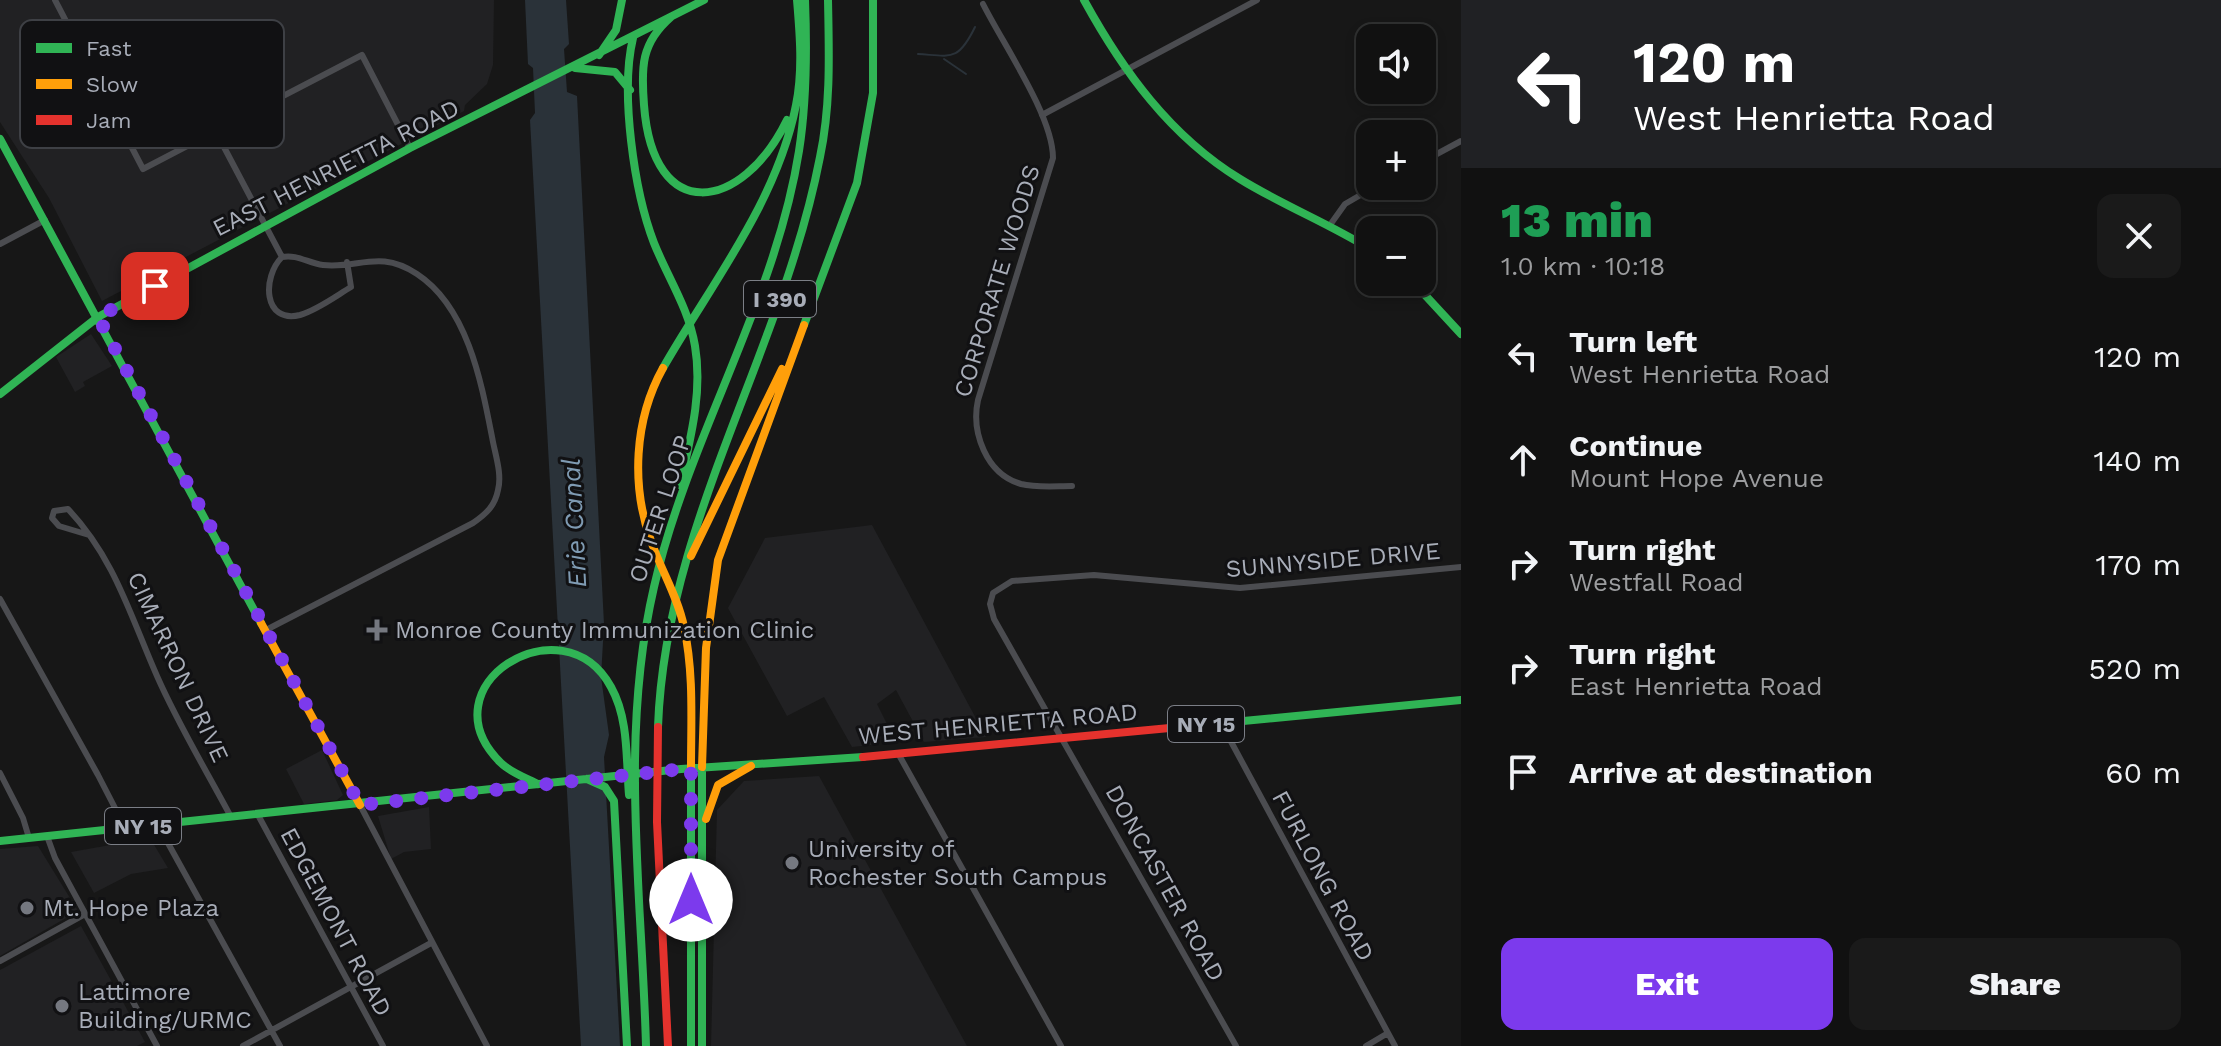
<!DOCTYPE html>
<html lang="en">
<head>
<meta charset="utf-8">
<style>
  :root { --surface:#111; --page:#1a1a1a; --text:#f1f3f6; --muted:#9c9d9f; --line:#303131; --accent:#7c3aed }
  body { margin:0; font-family:"Work Sans",sans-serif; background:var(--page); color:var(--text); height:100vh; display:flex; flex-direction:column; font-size:30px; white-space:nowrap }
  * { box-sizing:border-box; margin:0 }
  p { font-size:26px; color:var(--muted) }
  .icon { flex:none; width:44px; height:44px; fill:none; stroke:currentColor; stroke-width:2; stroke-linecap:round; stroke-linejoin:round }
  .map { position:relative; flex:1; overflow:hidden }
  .sheet { display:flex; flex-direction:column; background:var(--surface); width:760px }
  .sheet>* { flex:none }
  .banner { background:#202124; color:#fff; overflow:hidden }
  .buttons { position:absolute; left:1356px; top:24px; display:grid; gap:16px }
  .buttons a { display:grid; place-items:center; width:80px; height:80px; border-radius:16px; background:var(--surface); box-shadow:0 4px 12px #0003,0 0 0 2px var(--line); font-size:40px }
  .pin { position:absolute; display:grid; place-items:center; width:68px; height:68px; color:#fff; margin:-34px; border-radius:16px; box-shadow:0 4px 12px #0006 }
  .me { position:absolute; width:88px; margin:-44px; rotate:0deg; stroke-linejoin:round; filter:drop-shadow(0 0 6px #0008) }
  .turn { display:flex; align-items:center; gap:28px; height:168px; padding:0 40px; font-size:36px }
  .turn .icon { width:104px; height:104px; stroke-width:2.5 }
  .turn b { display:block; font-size:56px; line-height:68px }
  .round { display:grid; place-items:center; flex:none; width:84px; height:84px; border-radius:16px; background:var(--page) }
  .headline { display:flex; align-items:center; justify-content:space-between; height:136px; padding:0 40px }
  h1 { font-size:48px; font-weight:800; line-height:60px; color:#1e9e55 }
  .primary-button { display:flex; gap:16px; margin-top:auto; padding:16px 40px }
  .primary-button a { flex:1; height:92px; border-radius:16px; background:var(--accent); color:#fff; font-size:32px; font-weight:800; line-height:92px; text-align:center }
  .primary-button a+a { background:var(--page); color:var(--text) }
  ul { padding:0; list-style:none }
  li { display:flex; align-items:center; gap:24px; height:104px; padding:0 40px }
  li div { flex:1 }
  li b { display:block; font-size:30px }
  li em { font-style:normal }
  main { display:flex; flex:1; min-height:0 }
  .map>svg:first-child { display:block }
</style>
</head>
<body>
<main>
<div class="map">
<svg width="1461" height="1046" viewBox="0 0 1461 1046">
  <rect width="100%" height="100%" fill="#171717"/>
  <path fill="#212123" d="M 0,0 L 494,0 L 493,65 L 487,84 L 465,105 L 464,111 L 102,301 L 49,198 L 0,122 Z
    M 91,334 L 112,366 L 83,382 L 85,386 L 75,392 L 56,357 Z
    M 872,525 L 986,737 L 924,742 L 896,690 L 877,704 L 895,740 L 877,738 L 871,745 L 852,747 L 824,697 L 787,716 L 728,608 L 765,538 Z
    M 322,750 L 343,795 L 337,800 L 304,804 L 286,769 Z
    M 819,776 L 967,1046 L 711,1046 L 717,810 L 744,781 Z
    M 429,807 L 431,849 L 404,852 L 391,859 L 378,816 Z
    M 150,838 L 168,868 L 131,874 L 94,893 L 71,852 Z
    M 38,846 L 78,911 L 0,956 L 0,849 Z
    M 81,926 L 145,1042 L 137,1046 L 0,1046 L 0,970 Z"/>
  <path fill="#2a3239" d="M 525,0 L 566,0 L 569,44 L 564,49 L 567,92 L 577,96 L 604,624 L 601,677 L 609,735 L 604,757 L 620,1046 L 581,1046 L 530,120 L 535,113 L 533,68 L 528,64 Z"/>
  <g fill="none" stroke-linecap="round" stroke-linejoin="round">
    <path stroke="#2a3239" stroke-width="2" d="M 918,54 C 951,56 958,62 975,27
      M 944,59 L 966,74"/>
    <path stroke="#4b4c50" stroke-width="6" d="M 55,0 L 143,169 L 362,55 L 410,148
      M 983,4 C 1003,44 1053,116 1053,158 L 978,400 C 971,432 986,474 1021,484 C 1037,488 1056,486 1072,486
      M 1042,115 L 1257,0
      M 216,132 L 282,257
      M 1422,162 L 1461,141
      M 1330,225 L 1345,204 L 1376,186
      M 0,244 L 45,220
      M 282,257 C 262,277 263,324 300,315 C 317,310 336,296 351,287 L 347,262
      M 89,535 L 59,526 L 52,518 L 54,511 L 68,509 C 115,559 130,615 157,676 C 178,724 206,770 231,817
      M 0,599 L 98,775 L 115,808 L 120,829
      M 266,630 L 473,523 C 486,514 495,506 498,490 C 502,475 496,457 493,442 C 482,386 469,308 417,274 C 379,249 359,269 323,265 C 308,263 297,254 282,257
      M 1221,723 L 1395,1046
      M 899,755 L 1061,1046
      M 0,773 L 23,818 L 29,838
      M 360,805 L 487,1046
      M 258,815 L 383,1046
      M 158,825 L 280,1046
      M 47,836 L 55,858 L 157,1046
      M 0,961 L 85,914
      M 243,1046 L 431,943
      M 1236,1046 L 994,619 L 990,604 L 993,593 L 1012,581 L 1094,575 L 1240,588 L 1461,567
      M 1366,1046 L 1388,1033"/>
    <path stroke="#30b455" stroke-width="8" d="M 1084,0 C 1123,71 1170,136 1240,179 C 1282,205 1328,223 1370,249
      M 671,17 C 641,43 641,67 644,105 C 653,226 742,212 787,120
      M 633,38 C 620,92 634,191 654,243 C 668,278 689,309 695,346 C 703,393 690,440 680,485
      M 599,55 L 616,30 L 622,0
      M 575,68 L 615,72 L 630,90
      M 0,139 L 261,623
      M 1413,282 L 1461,334
      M 804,325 L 857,183 L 873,93 L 873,0
      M 663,368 C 711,284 777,202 796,105 C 803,71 800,35 797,0
      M 0,394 L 98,317 L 410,148 L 704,0
      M 1212,724 L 1461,700
      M 658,727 C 665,524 782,353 820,157 C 831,105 829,53 828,0
      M 702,767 L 702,1046
      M 691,768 L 691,1046
      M 587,779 L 605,787 L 614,801 L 627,1046
      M 538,784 C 526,778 510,772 501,763 C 422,686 563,599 611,687 C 629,719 626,760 629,795
      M 0,841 L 681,769 L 863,757
      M 646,1046 C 642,894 619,737 654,587 C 688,438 775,303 799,151 C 807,100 807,51 805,0"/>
    <path stroke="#ff9f0a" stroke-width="8" d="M 663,368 C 634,420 631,486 651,541 C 661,570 678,597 684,627 C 694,673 691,721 691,768
      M 691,556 L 782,369
      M 261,623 L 360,805
      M 702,767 L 706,648 L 718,560 L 804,325
      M 706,819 L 718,785 L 751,766"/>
    <path stroke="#e5322d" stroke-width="8" d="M 658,727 L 657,822 L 668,1046
      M 863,757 L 1212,724"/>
  </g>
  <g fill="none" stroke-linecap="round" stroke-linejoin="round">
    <path stroke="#7c3aed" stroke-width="14" stroke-dasharray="0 25.2" d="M 155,286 L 98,317 L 360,805 L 691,768 L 691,900"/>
  </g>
  <g fill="#757880" stroke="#111113" stroke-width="3">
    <path d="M373 618h8v8h8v8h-8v8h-8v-8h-8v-8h8z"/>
    <circle cx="792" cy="863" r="8"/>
    <circle cx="27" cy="908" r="8"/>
    <circle cx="62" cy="1006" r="8"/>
  </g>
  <g text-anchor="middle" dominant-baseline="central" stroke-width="6" stroke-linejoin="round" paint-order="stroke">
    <g fill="#111113" stroke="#7b7e86" stroke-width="2">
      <rect x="744" y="281" width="72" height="36" rx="6"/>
      <rect x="1168" y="706" width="76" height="36" rx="6"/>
      <rect x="105" y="808" width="76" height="36" rx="6"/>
    </g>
    <g font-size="22" font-weight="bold" fill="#a8adb8">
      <text x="780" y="299">I 390</text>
      <text x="1206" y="724">NY 15</text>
      <text x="143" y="826">NY 15</text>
    </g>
    <g font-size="24" fill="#a8adb8" stroke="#111113">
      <text transform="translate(336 168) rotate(-27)">EAST HENRIETTA ROAD</text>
      <text transform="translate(997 281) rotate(-73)">CORPORATE WOODS</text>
      <text transform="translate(660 509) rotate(-72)">OUTER LOOP</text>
      <text transform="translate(1333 560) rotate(-5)">SUNNYSIDE DRIVE</text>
      <text transform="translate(178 667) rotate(65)">CIMARRON DRIVE</text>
      <text transform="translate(998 724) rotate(-5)">WEST HENRIETTA ROAD</text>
      <text transform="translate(1323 876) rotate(62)">FURLONG ROAD</text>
      <text transform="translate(1165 883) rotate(61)">DONCASTER ROAD</text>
      <text transform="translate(336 922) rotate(62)">EDGEMONT ROAD</text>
    </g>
    <g font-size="24" fill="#a8adb8" stroke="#111113" text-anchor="start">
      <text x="395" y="630">Monroe County Immunization Clinic</text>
      <text x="808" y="849">University of<tspan x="808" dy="28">Rochester South Campus</tspan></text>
      <text x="43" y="908">Mt. Hope Plaza</text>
      <text x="78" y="992">Lattimore<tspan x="78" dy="28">Building/URMC</tspan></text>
    </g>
    <g font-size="26" font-style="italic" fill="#7f9bb3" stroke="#111113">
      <text transform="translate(574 523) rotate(-93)">Erie Canal</text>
    </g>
  </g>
  <rect x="20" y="20" width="264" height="128" rx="12" fill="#111113" stroke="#3e4045" stroke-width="2"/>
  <rect x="36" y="43" width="36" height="10" fill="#30b455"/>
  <rect x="36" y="79" width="36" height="10" fill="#ff9f0a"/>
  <rect x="36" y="115" width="36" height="10" fill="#e5322d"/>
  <g font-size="22" fill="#a8adb8">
    <text x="86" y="56">Fast</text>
    <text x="86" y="92">Slow</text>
    <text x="86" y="128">Jam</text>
  </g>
</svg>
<div class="buttons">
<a><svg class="icon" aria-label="sound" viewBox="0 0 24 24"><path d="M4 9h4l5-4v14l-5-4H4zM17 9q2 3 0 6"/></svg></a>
<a>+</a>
<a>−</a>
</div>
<div class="pin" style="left:155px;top:286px;background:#d93025"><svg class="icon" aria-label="arrive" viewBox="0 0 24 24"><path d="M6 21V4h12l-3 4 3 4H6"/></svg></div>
<svg class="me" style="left:691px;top:900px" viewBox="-20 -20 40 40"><circle r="19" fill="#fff"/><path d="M0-13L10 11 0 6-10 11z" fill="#7c3aed"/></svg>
</div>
<section class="sheet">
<div class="banner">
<div class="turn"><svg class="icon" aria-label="left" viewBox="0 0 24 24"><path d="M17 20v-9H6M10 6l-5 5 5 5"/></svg><div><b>120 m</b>West Henrietta Road</div></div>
</div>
<div class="headline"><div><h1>13 min</h1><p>1.0 km · 10:18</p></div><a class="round"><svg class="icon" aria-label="close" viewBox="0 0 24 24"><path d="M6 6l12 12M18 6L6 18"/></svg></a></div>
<ul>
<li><svg class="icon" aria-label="left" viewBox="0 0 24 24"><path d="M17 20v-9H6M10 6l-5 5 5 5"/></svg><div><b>Turn left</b><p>West Henrietta Road</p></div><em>120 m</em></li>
<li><svg class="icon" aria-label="ahead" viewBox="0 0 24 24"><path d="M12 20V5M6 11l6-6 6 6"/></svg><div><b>Continue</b><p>Mount Hope Avenue</p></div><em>140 m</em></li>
<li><svg class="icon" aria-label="right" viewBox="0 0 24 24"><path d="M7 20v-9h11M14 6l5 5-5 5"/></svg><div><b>Turn right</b><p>Westfall Road</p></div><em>170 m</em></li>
<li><svg class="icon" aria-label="right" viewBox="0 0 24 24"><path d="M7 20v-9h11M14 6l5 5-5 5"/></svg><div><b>Turn right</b><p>East Henrietta Road</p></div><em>520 m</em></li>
<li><svg class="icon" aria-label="arrive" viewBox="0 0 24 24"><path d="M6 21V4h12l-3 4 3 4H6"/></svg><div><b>Arrive at destination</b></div><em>60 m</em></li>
</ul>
<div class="primary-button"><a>Exit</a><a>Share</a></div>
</section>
</main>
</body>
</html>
